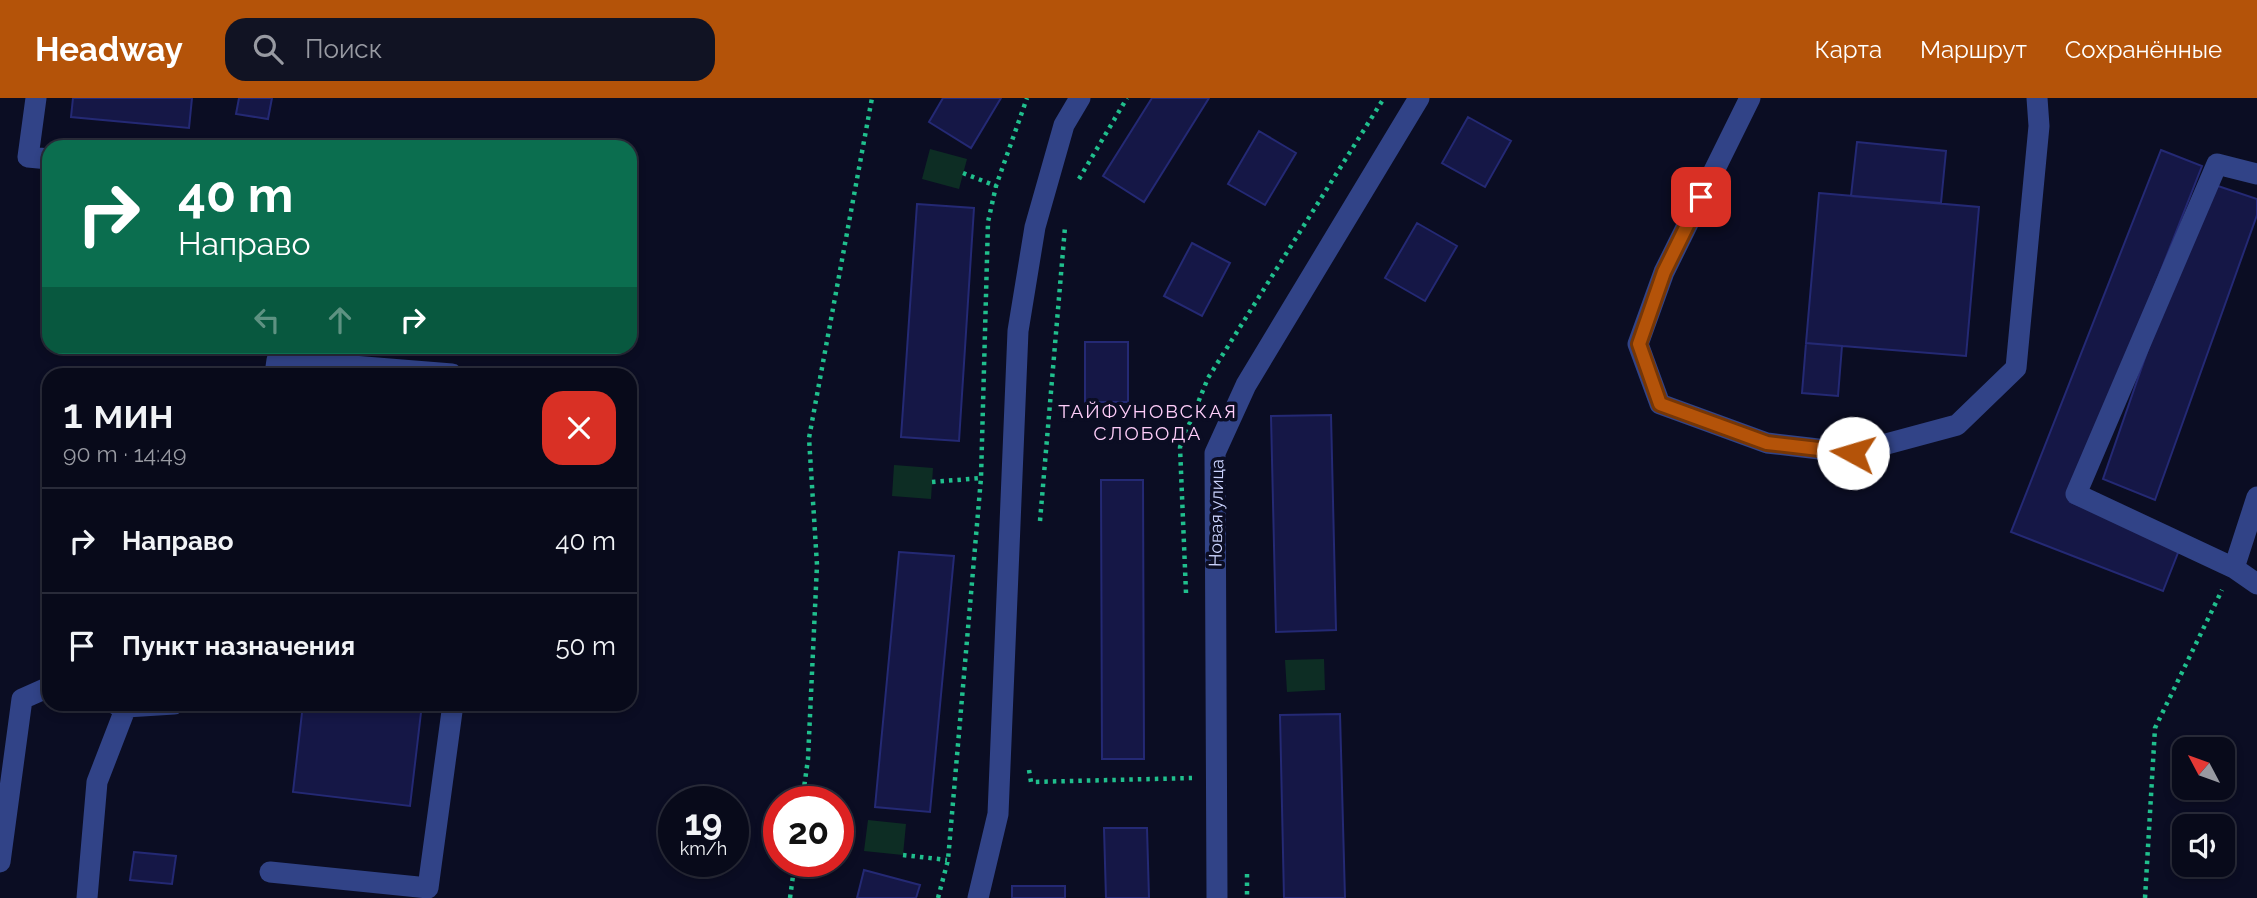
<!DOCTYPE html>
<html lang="ru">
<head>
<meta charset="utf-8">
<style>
  :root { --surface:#080a1a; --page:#111323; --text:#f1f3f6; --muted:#989aa2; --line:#292b39; --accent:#b45309 }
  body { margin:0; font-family:Raleway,sans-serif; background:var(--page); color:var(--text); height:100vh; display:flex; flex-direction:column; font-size:26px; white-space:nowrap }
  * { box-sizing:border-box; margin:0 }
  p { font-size:23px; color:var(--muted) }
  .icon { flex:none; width:38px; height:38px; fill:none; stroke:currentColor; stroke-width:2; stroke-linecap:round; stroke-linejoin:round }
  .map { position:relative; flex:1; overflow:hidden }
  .panel { position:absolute; left:42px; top:270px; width:595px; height:343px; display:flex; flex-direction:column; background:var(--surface); border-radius:21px; box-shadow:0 4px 10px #0003,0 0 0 2px var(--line) }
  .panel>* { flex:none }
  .guide { position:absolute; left:42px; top:42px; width:595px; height:214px; border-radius:21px; box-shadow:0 4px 10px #0003,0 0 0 2px var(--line); background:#0b6e4f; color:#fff; overflow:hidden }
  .needle { width:46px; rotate:311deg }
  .fabs { position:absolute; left:2172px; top:639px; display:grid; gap:14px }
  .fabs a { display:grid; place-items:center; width:63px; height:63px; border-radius:14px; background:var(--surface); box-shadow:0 4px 10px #0003,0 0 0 2px var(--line); font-size:35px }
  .speed { position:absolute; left:658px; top:688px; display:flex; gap:14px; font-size:35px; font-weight:700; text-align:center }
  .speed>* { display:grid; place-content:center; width:91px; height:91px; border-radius:50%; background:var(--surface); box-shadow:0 4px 10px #0003,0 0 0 2px var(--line); line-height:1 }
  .speed small { font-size:18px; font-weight:400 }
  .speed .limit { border:10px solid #d22; background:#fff; color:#111 }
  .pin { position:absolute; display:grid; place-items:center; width:60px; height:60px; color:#fff; margin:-30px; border-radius:14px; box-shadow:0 4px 10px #0006 }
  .me { position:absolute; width:77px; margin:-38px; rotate:276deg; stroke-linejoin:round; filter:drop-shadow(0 0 5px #0008) }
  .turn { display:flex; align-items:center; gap:24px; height:147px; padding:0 21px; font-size:32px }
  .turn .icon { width:91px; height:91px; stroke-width:2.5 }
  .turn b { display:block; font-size:49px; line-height:60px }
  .lanes { display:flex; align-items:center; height:66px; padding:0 21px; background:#0003; justify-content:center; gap:35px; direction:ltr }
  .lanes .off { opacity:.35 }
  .round { display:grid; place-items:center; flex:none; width:74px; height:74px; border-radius:21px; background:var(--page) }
  .head { display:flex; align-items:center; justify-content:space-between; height:119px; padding:0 21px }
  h1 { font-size:42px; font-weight:600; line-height:52px }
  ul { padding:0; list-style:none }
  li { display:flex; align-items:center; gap:21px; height:105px; padding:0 21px; border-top:2px solid var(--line) }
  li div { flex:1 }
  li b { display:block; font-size:26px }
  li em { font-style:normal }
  header { display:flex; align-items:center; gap:42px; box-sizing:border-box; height:98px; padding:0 35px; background:var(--accent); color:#fff }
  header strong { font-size:33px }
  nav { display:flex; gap:38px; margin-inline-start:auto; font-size:24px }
  .search { width:490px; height:63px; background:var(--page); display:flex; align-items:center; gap:18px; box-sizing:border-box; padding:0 24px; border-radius:21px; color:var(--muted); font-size:26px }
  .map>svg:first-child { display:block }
</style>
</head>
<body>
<header>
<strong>Headway</strong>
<div class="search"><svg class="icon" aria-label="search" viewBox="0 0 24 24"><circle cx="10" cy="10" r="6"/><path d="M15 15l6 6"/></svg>Поиск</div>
<nav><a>Карта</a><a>Маршрут</a><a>Сохранённые</a></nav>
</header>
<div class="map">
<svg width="2257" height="800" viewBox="0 0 2257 800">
  <rect width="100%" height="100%" fill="#0b0d23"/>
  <path fill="#0d2d24" d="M 930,51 L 967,61 L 959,91 L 922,81 Z
    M 894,367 L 933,370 L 931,401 L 892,398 Z
    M 1324,561 L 1325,592 L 1287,594 L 1285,562 Z
    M 868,722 L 906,726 L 903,757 L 864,753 Z"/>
  <path fill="#151746" stroke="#242974" stroke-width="2" d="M 73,0 L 192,0 L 189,30 L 71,19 Z
    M 239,0 L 272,0 L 268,21 L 236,16 Z
    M 943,0 L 1001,0 L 971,50 L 929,24 Z
    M 1152,0 L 1209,0 L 1144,104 L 1103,78 Z
    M 1468,19 L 1511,43 L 1485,89 L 1442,65 Z
    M 1259,33 L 1296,55 L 1265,107 L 1228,86 Z
    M 1857,44 L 1946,53 L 1941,105 L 1851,98 Z
    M 2161,52 L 2202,68 L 2070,404 L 2181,447 L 2163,493 L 2011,434 Z
    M 2206,84 L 2257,101 L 2257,117 L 2155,402 L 2103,381 Z
    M 1819,95 L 1979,109 L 1966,258 L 1806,245 Z
    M 917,106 L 974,110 L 959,343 L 901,339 Z
    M 1417,125 L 1457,148 L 1425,203 L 1385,180 Z
    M 1192,145 L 1230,165 L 1202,218 L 1164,198 Z
    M 1085,244 L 1128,244 L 1128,304 L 1085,304 Z
    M 1806,245 L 1842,248 L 1838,298 L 1802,295 Z
    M 1331,317 L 1336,532 L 1276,534 L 1271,318 Z
    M 1101,382 L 1143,382 L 1144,661 L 1102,661 Z
    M 899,454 L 954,458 L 930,714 L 875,709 Z
    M 303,606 L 422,606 L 410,708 L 293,694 Z
    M 1340,616 L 1345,800 L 1284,800 L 1280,617 Z
    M 1104,730 L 1147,730 L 1149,800 L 1106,800 Z
    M 134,754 L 176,758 L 172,786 L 130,782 Z
    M 864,772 L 920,787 L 916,800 L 857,800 Z
    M 1012,788 L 1065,788 L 1065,800 L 1012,800 Z"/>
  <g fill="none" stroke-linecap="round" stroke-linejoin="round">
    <path stroke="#20bf8d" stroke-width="4.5" stroke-dasharray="3.5 5" stroke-linecap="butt" d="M 963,75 L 996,88
      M 1079,81 L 1127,0
      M 932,384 L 981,380
      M 1040,423 L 1065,129
      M 1186,495 L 1180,349 L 1208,280 L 1384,0
      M 1029,672 L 1031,684 L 1192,680
      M 802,704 L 808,661 L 817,467 L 809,340 L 872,0
      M 903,757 L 947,762
      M 1247,776 L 1247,800
      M 790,800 L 795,763
      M 938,800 L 948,762 L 981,380 L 988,124 L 996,88 L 1027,0
      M 2145,800 L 2155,630 L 2222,492"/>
    <path stroke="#314387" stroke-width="21" d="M 36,0 L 28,59 L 49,61
      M 1750,0 L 1664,174 L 1638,246 L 1660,306 L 1767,345 L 1853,355 L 1957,327 L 2016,270 L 2039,28 L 2037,0
      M 275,276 L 277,262 L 452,276
      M 2257,399 L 2234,470 L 2257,486
      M 2234,470 L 2076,396 L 2217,66 L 2257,76
      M 126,609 L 174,606
      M 0,764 L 22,601 L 49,589
      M 270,774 L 428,790 L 453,606
      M 87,800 L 97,684 L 126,609 L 115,606
      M 978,800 L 998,716 L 1018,233 L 1035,129 L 1064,27 L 1080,0
      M 1217,800 L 1215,355 L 1246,287 L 1419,0"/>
  </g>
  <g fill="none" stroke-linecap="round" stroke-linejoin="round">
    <g stroke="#753606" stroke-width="18">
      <path id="route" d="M 1701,99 L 1664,174 L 1639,246 L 1660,306 L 1767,345 L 1853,355"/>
    </g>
    <use href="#route" stroke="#b45309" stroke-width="12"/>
  </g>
  <g text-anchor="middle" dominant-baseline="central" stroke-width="7" stroke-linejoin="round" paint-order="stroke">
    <g font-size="18" fill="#ccd4ff" stroke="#0b0d23">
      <text transform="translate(1216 415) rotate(-89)">Новая улица</text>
    </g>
    <g font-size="19" letter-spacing="2" fill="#ffcefa" stroke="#0b0d23">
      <text x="1148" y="313">ТАЙФУНОВСКАЯ<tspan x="1148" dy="22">СЛОБОДА</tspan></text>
    </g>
  </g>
</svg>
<div class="fabs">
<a><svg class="needle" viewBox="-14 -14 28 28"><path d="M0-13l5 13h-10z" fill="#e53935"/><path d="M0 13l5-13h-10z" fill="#989aa2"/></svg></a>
<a><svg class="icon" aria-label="sound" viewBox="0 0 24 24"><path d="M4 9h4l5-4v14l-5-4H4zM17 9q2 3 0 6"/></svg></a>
</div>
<div class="speed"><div>19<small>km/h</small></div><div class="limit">20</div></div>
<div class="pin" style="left:1701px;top:99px;background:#d93025"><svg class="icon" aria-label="arrive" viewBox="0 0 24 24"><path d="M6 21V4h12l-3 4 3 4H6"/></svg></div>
<svg class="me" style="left:1853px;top:355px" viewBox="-20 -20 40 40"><circle r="19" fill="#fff"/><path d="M0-13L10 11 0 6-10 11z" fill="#b45309"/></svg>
<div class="guide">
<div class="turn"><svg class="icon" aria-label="right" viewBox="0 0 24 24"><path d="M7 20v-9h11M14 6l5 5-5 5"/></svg><div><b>40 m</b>Направо</div></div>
<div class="lanes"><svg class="icon off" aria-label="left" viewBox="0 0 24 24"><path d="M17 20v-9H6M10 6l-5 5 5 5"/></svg><svg class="icon off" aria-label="ahead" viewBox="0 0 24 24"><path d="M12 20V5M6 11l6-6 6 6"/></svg><svg class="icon" aria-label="right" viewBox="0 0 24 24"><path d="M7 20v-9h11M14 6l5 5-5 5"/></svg></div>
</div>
<section class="panel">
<div class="head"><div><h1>1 мин</h1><p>90 m · 14:49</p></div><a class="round" style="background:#d93025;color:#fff"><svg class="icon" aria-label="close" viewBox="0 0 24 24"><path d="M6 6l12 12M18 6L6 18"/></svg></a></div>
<ul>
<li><svg class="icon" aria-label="right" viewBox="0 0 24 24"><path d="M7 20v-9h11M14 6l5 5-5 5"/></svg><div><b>Направо</b></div><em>40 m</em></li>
<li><svg class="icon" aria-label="arrive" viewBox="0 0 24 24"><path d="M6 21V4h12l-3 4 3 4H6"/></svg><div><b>Пункт назначения</b></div><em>50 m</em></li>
</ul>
</section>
</div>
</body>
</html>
